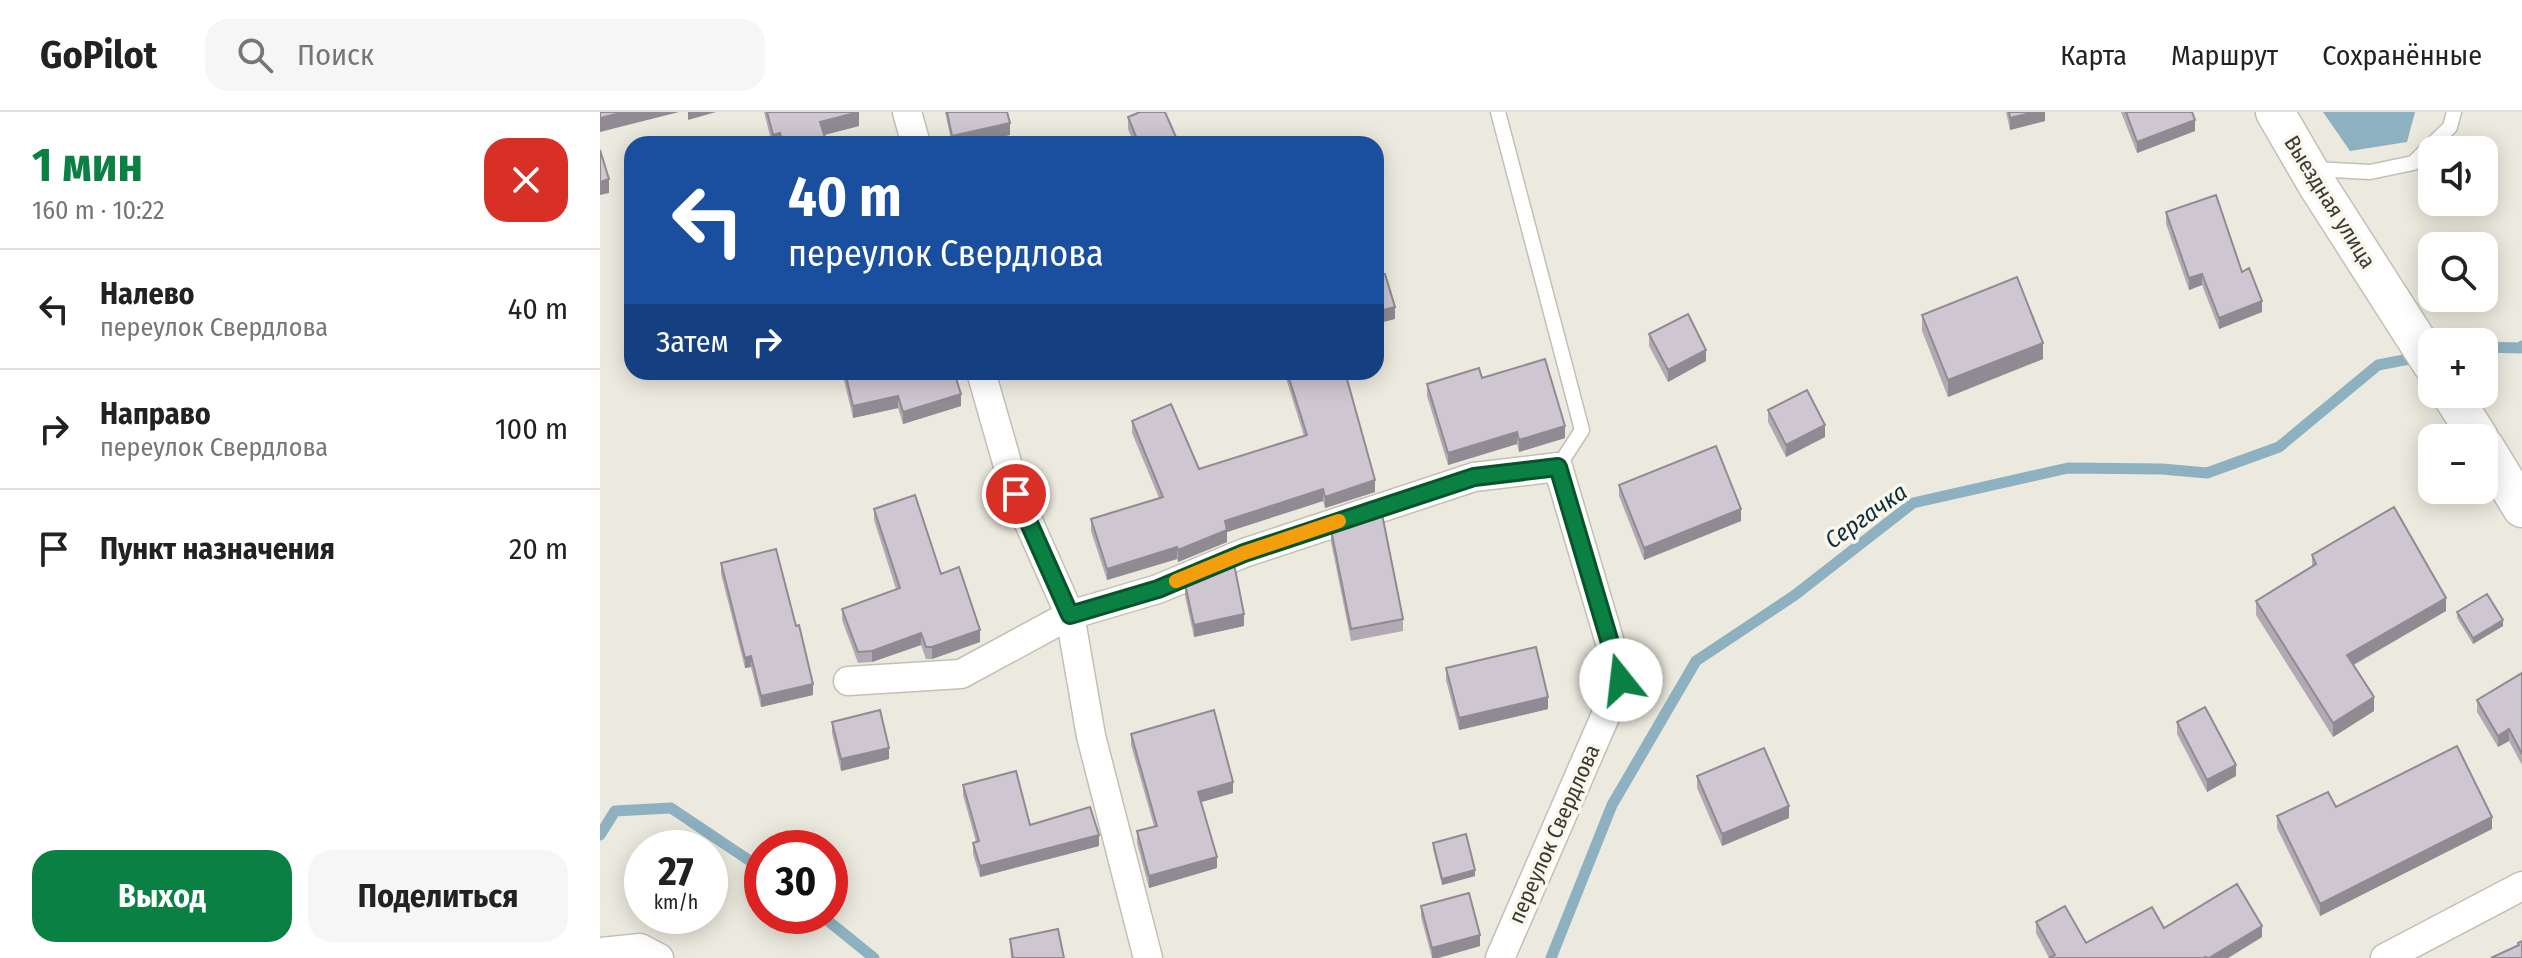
<!DOCTYPE html>
<html lang="ru">
<head>
<meta charset="utf-8">
<style>
  :root { --surface:#fff; --page:#f6f6f6; --text:#222; --muted:#767676; --line:#e0e0e0; --accent:#0b8043 }
  body { margin:0; font-family:"Fira Sans Condensed",sans-serif; background:var(--page); color:var(--text); height:100vh; display:flex; flex-direction:column; font-size:30px; white-space:nowrap }
  * { box-sizing:border-box; margin:0 }
  p { font-size:26px; color:var(--muted) }
  .icon { flex:none; width:44px; height:44px; fill:none; stroke:currentColor; stroke-width:2; stroke-linecap:round; stroke-linejoin:round }
  .map { position:relative; flex:1; overflow:hidden }
  .details { display:flex; flex-direction:column; background:var(--surface); width:600px }
  .details>* { flex:none }
  .top-card { position:absolute; left:24px; top:24px; width:760px; height:244px; border-radius:24px; box-shadow:0 4px 20px #0003; background:#1a4fa0; color:#fff; overflow:hidden }
  .fabs { position:absolute; left:1818px; top:24px; display:grid; gap:16px }
  .fabs a { display:grid; place-items:center; width:80px; height:80px; border-radius:16px; background:var(--surface); box-shadow:0 4px 20px #0003; font-size:40px }
  .speed { position:absolute; left:24px; top:718px; display:flex; gap:16px; font-size:40px; font-weight:700; text-align:center }
  .speed>* { display:grid; place-content:center; width:104px; height:104px; border-radius:50%; background:var(--surface); box-shadow:0 4px 20px #0003; line-height:1 }
  .speed small { font-size:20px; font-weight:400 }
  .speed .limit { border:12px solid #d22; background:#fff; color:#111 }
  .pin { position:absolute; display:grid; place-items:center; width:68px; height:68px; color:#fff; margin:-34px; border:4px solid #fff; border-radius:50%; box-shadow:0 2px 8px #0007 }
  .me { position:absolute; width:88px; margin:-44px; rotate:344deg; stroke-linejoin:round; filter:drop-shadow(0 0 6px #0008) }
  .turn { display:flex; align-items:center; gap:28px; height:168px; padding:0 32px; font-size:36px }
  .turn .icon { width:104px; height:104px; stroke-width:2.5 }
  .turn b { display:block; font-size:56px; line-height:68px }
  .then { display:flex; align-items:center; height:76px; padding:0 32px; background:#0003; gap:16px; font-size:30px }
  .round { display:grid; place-items:center; flex:none; width:84px; height:84px; border-radius:24px; background:var(--page) }
  .head { display:flex; align-items:center; justify-content:space-between; height:136px; padding:0 32px }
  h1 { font-size:48px; font-weight:700; line-height:60px; color:var(--accent) }
  .cta { display:flex; gap:16px; margin-top:auto; padding:16px 32px }
  .cta a { flex:1; height:92px; border-radius:24px; background:var(--accent); color:#fff; font-size:32px; font-weight:700; line-height:92px; text-align:center }
  .cta a+a { background:var(--page); color:var(--text) }
  ul { padding:0; list-style:none }
  li { display:flex; align-items:center; gap:24px; height:120px; padding:0 32px; border-top:2px solid var(--line) }
  li div { flex:1 }
  li b { display:block; font-size:30px }
  li em { font-style:normal }
  header { display:flex; align-items:center; gap:48px; box-sizing:border-box; height:112px; padding:0 40px; background:var(--surface); border-bottom:2px solid var(--line) }
  header strong { font-size:38px }
  nav { display:flex; gap:44px; margin-inline-start:auto; font-size:28px }
  .search { width:560px; height:72px; background:var(--page); display:flex; align-items:center; gap:20px; box-sizing:border-box; padding:0 28px; border-radius:24px; color:var(--muted); font-size:30px }
  main { display:flex; flex:1; min-height:0 }
  .map>svg:first-child { display:block }
</style>
</head>
<body>
<header>
<strong>GoPilot</strong>
<div class="search"><svg class="icon" aria-label="search" viewBox="0 0 24 24"><circle cx="10" cy="10" r="6"/><path d="M15 15l6 6"/></svg>Поиск</div>
<nav><a>Карта</a><a>Маршрут</a><a>Сохранённые</a></nav>
</header>
<main>
<section class="details">
<div class="head"><div><h1>1 мин</h1><p>160 m · 10:22</p></div><a class="round" style="background:#d93025;color:#fff"><svg class="icon" aria-label="close" viewBox="0 0 24 24"><path d="M6 6l12 12M18 6L6 18"/></svg></a></div>
<ul>
<li><svg class="icon" aria-label="left" viewBox="0 0 24 24"><path d="M17 20v-9H6M10 6l-5 5 5 5"/></svg><div><b>Налево</b><p>переулок Свердлова</p></div><em>40 m</em></li>
<li><svg class="icon" aria-label="right" viewBox="0 0 24 24"><path d="M7 20v-9h11M14 6l5 5-5 5"/></svg><div><b>Направо</b><p>переулок Свердлова</p></div><em>100 m</em></li>
<li><svg class="icon" aria-label="arrive" viewBox="0 0 24 24"><path d="M6 21V4h12l-3 4 3 4H6"/></svg><div><b>Пункт назначения</b></div><em>20 m</em></li>
</ul>
<div class="cta"><a>Выход</a><a>Поделиться</a></div>
</section>
<div class="map">
<svg width="1922" height="846" viewBox="0 0 1922 846">
  <rect width="100%" height="100%" fill="#eceade"/>
  <path fill="#8db1c1" d="M 1723,0 L 1815,0 L 1807,30 L 1750,39 Z"/>
  <g fill="none" stroke-linecap="round" stroke-linejoin="round">
    <path stroke="#8db1c1" stroke-width="11" d="M 1884,235 L 1920,236 L 1922,234
      M 0,723 L 15,699 L 71,696 L 162,757
      M 222,804 L 274,846
      M 951,846 L 1012,693 L 1096,549 L 1195,483 L 1313,391 L 1468,356 L 1562,357 L 1607,361 L 1679,335 L 1778,253 L 1820,245"/>
    <g stroke="#c2c0b4" stroke-width="17">
      <path id="lane" d="M 898,0 L 982,318 L 958,355
        M 1714,57 L 1770,60 L 1813,51 L 1850,15 L 1854,0"/>
    </g>
    <g stroke="#c2c0b4" stroke-width="31">
      <path id="street" d="M 307,0 L 316,32
        M 381,260 L 416,382 L 470,503 L 491,624 L 548,846
        M 248,569 L 361,562 L 470,503 L 558,477 L 644,441 L 874,365 L 958,355 L 1021,568 L 900,846
        M 0,840 L 40,836 L 59,846
        M 1785,846 L 1922,774"/>
    </g>
    <g stroke="#c2c0b4" stroke-width="41">
      <path id="secondary" d="M 1675,0 L 1718,74 L 1832,252
        M 1851,282 L 1879,326
        M 1884,334 L 1922,396"/>
    </g>
    <use href="#lane" stroke="#fff" stroke-width="14"/>
    <use href="#street" stroke="#fff" stroke-width="28"/>
    <use href="#secondary" stroke="#fff" stroke-width="38"/>
  </g>
  <path fill="#b1aab3" d="M 164,0 L 259,0 L 259,14 L 224,23 L 227,32 L 172,32 Z
    M 345,0 L 407,0 L 410,23 L 368,32 L 352,32 Z
    M 1406,0 L 1445,0 L 1445,9 L 1410,18 Z
    M 1521,0 L 1592,0 L 1595,19 L 1537,41 Z
    M 528,5 L 579,32 L 534,32 L 528,17 Z
    M 1566,100 L 1642,160 L 1662,200 L 1619,217 L 1602,173 L 1589,178 L 1566,112 Z
    M 1322,203 L 1443,247 L 1348,285 L 1322,219 Z
    M 1049,222 L 1106,249 L 1068,270 L 1049,234 Z
    M 242,260 L 354,260 L 361,294 L 303,312 L 298,296 L 253,306 Z
    M 684,260 L 745,260 L 775,380 L 725,396 L 723,389 L 627,420 L 627,430 L 578,450 L 577,447 L 507,468 L 491,419 L 491,407 L 559,386 L 532,321 L 532,309 L 599,357 L 704,324 Z
    M 882,266 L 965,326 L 919,340 L 917,332 L 848,353 L 827,284 L 827,272 Z
    M 1168,298 L 1225,325 L 1186,345 L 1168,310 Z
    M 1019,373 L 1141,409 L 1044,448 L 1019,384 Z
    M 274,397 L 341,462 L 380,530 L 332,547 L 326,547 L 321,533 L 272,550 L 258,551 L 242,508 L 242,497 L 296,477 L 274,408 Z
    M 731,418 L 803,507 L 803,519 L 751,529 L 731,430 Z
    M 1712,443 L 1846,499 L 1754,553 L 1774,599 L 1733,625 L 1656,503 L 1656,489 L 1712,455 Z
    M 121,451 L 213,583 L 161,595 L 151,555 L 145,556 L 121,462 Z
    M 585,472 L 644,514 L 594,525 L 585,484 Z
    M 1857,500 L 1903,514 L 1873,532 L 1857,506 Z
    M 846,556 L 948,597 L 859,618 L 846,568 Z
    M 1922,561 L 1922,653 L 1909,629 L 1898,635 L 1877,600 L 1877,588 Z
    M 232,610 L 289,647 L 241,659 L 232,621 Z
    M 1577,610 L 1636,664 L 1607,680 L 1577,622 Z
    M 531,622 L 633,681 L 601,690 L 617,756 L 549,776 L 537,731 L 537,719 L 554,714 L 531,633 Z
    M 1097,664 L 1189,706 L 1122,734 L 1097,676 Z
    M 363,673 L 430,713 L 499,734 L 380,765 L 373,742 L 373,731 L 376,730 L 363,683 Z
    M 1736,695 L 1892,717 L 1720,804 L 1677,716 L 1677,704 Z
    M 833,731 L 875,764 L 842,773 L 833,737 Z
    M 821,794 L 880,834 L 838,846 L 832,846 L 821,805 Z
    M 1436,810 L 1486,831 L 1564,816 L 1662,825 L 1628,846 L 1449,846 L 1436,821 Z
    M 410,827 L 464,846 L 411,846 Z"/>
  <path fill="#908b92" d="M 25,0 L 79,0 L 0,20 L 0,6 Z
    M 88,0 L 116,0 L 88,8 Z
    M 259,0 L 259,14 L 220,24 L 220,10 Z
    M 1435,0 L 1445,0 L 1445,9 L 1410,18 L 1410,6 Z
    M 1595,8 L 1595,19 L 1537,41 L 1537,30 Z
    M 410,11 L 410,23 L 368,32 L 352,32 L 352,24 Z
    M 180,21 L 180,32 L 173,32 L 173,23 Z
    M 9,67 L 9,81 L 0,83 L 0,70 Z
    M 1602,162 L 1602,173 L 1589,178 L 1589,166 Z
    M 1662,189 L 1662,200 L 1619,217 L 1619,206 Z
    M 795,195 L 795,207 L 776,212 L 776,200 Z
    M 1443,231 L 1443,247 L 1348,285 L 1348,268 Z
    M 1106,238 L 1106,249 L 1068,270 L 1068,258 Z
    M 361,282 L 361,294 L 303,312 L 303,300 Z
    M 298,284 L 298,296 L 253,306 L 253,294 Z
    M 1225,313 L 1225,325 L 1186,345 L 1186,333 Z
    M 965,314 L 965,326 L 919,340 L 919,328 Z
    M 917,320 L 917,332 L 848,353 L 848,341 Z
    M 775,368 L 775,380 L 725,396 L 725,385 Z
    M 723,377 L 723,389 L 627,420 L 627,430 L 578,450 L 578,438 L 625,409 Z
    M 1141,397 L 1141,409 L 1044,448 L 1044,436 Z
    M 577,435 L 577,447 L 507,468 L 507,457 Z
    M 1846,486 L 1846,499 L 1747,556 L 1747,543 Z
    M 644,502 L 644,514 L 594,525 L 594,513 Z
    M 1903,508 L 1903,514 L 1873,532 L 1873,526 Z
    M 380,518 L 380,530 L 332,547 L 332,535 Z
    M 321,521 L 321,533 L 272,550 L 272,539 Z
    M 151,544 L 151,555 L 145,556 L 145,546 Z
    M 213,572 L 213,583 L 161,595 L 161,584 Z
    M 948,585 L 948,597 L 859,618 L 859,606 Z
    M 1774,585 L 1774,599 L 1733,625 L 1733,611 Z
    M 1909,617 L 1909,629 L 1898,635 L 1898,624 Z
    M 289,636 L 289,647 L 241,659 L 241,647 Z
    M 1636,653 L 1636,664 L 1607,680 L 1607,668 Z
    M 633,670 L 633,681 L 598,691 L 598,680 Z
    M 1189,694 L 1189,706 L 1122,734 L 1122,722 Z
    M 1892,705 L 1892,717 L 1720,804 L 1720,792 Z
    M 499,723 L 499,734 L 380,765 L 380,754 Z
    M 617,745 L 617,756 L 549,776 L 549,764 Z
    M 875,758 L 875,764 L 842,773 L 842,767 Z
    M 1662,814 L 1662,825 L 1628,846 L 1609,846 Z
    M 880,823 L 880,834 L 838,846 L 832,846 L 832,836 Z"/>
  <path fill="#cec6d0" stroke="#908b92" stroke-width="2" d="M 0,0 L 25,0 L 0,6 Z
    M 167,0 L 259,0 L 220,10 L 227,32 L 183,32 L 180,21 L 173,23 Z
    M 347,0 L 407,0 L 410,11 L 352,24 Z
    M 540,0 L 565,0 L 579,32 L 539,32 L 528,5 Z
    M 1409,0 L 1435,0 L 1410,6 Z
    M 1526,0 L 1592,0 L 1595,8 L 1537,30 Z
    M 0,38 L 9,67 L 0,70 Z
    M 1616,83 L 1642,160 L 1649,156 L 1662,189 L 1619,206 L 1602,162 L 1589,166 L 1566,100 Z
    M 785,162 L 795,195 L 776,200 L 776,164 Z
    M 1417,165 L 1443,231 L 1348,268 L 1322,203 Z
    M 1088,202 L 1106,238 L 1068,258 L 1049,222 Z
    M 945,247 L 965,314 L 919,328 L 917,320 L 848,341 L 827,272 L 879,256 L 882,266 Z
    M 245,260 L 354,260 L 361,282 L 303,300 L 298,284 L 253,294 Z
    M 687,260 L 745,260 L 775,368 L 725,385 L 723,377 L 625,409 L 627,418 L 578,438 L 577,435 L 507,457 L 491,407 L 563,385 L 532,309 L 571,292 L 599,357 L 707,323 Z
    M 1207,278 L 1225,313 L 1186,333 L 1168,298 Z
    M 1116,334 L 1141,397 L 1044,436 L 1019,373 Z
    M 315,383 L 341,462 L 359,455 L 380,518 L 332,535 L 326,535 L 321,521 L 272,539 L 258,540 L 242,497 L 300,476 L 274,397 Z
    M 1794,395 L 1846,486 L 1747,543 L 1774,585 L 1733,611 L 1656,489 L 1716,452 L 1712,443 Z
    M 782,402 L 803,507 L 751,517 L 731,418 Z
    M 176,437 L 196,514 L 199,513 L 213,572 L 161,584 L 151,544 L 145,546 L 121,451 Z
    M 634,452 L 644,502 L 594,513 L 585,472 Z
    M 1887,482 L 1903,508 L 1873,526 L 1857,500 Z
    M 936,535 L 948,585 L 859,606 L 846,556 Z
    M 1922,561 L 1922,642 L 1909,617 L 1898,624 L 1877,588 Z
    M 1605,595 L 1636,653 L 1607,668 L 1577,610 Z
    M 280,598 L 289,636 L 241,647 L 232,610 Z
    M 614,598 L 633,670 L 598,680 L 617,745 L 549,764 L 537,719 L 557,714 L 531,622 Z
    M 1857,634 L 1892,705 L 1720,792 L 1677,704 L 1728,680 L 1736,695 Z
    M 1164,636 L 1189,694 L 1122,722 L 1097,664 Z
    M 416,659 L 430,713 L 490,695 L 499,723 L 380,754 L 373,731 L 379,729 L 363,673 Z
    M 866,722 L 875,758 L 842,767 L 833,731 Z
    M 1637,772 L 1662,814 L 1609,846 L 1605,845 L 1603,846 L 1449,846 L 1455,843 L 1436,810 L 1465,794 L 1486,831 L 1552,795 L 1564,816 Z
    M 869,781 L 880,823 L 832,836 L 821,794 Z
    M 458,817 L 464,846 L 413,846 L 410,827 Z
    M 1922,829 L 1922,846 L 1891,846 L 1919,833 L 1918,831 Z"/>
  <g fill="none" stroke-linecap="round" stroke-linejoin="round">
    <g stroke="#07532c" stroke-width="20">
      <path id="route" d="M 416,382 L 470,503 L 558,477 L 644,441 L 874,365 L 958,355 L 1021,568"/>
    </g>
    <use href="#route" stroke="#0b8043" stroke-width="14"/>
    <path stroke="#f59e0b" stroke-width="14" d="M 576,469 L 644,441 L 739,409"/>
  </g>
  <g text-anchor="middle" dominant-baseline="central" stroke-width="7" stroke-linejoin="round" paint-order="stroke">
    <g font-size="22" fill="#3a3934" stroke="#f9f7eb">
      <text transform="translate(1730 90) rotate(58)">Выездная улица</text>
      <text transform="translate(954 722) rotate(-66)">переулок Свердлова</text>
    </g>
    <g font-size="24" font-style="italic" fill="#0c2d3b" stroke="#f9f7eb">
      <text transform="translate(1266 404) rotate(-35)">Сергачка</text>
    </g>
  </g>
</svg>
<div class="fabs">
<a><svg class="icon" aria-label="sound" viewBox="0 0 24 24"><path d="M4 9h4l5-4v14l-5-4H4zM17 9q2 3 0 6"/></svg></a>
<a><svg class="icon" aria-label="search" viewBox="0 0 24 24"><circle cx="10" cy="10" r="6"/><path d="M15 15l6 6"/></svg></a>
<a>+</a>
<a>−</a>
</div>
<div class="speed"><div>27<small>km/h</small></div><div class="limit">30</div></div>
<div class="pin" style="left:416px;top:382px;background:#d93025"><svg class="icon" aria-label="arrive" viewBox="0 0 24 24"><path d="M6 21V4h12l-3 4 3 4H6"/></svg></div>
<svg class="me" style="left:1021px;top:568px" viewBox="-20 -20 40 40"><circle r="19" fill="#fff"/><path d="M0-13L10 11 0 6-10 11z" fill="#0b8043"/></svg>
<div class="top-card">
<div class="turn"><svg class="icon" aria-label="left" viewBox="0 0 24 24"><path d="M17 20v-9H6M10 6l-5 5 5 5"/></svg><div><b>40 m</b>переулок Свердлова</div></div>
<div class="then">Затем<svg class="icon" aria-label="right" viewBox="0 0 24 24"><path d="M7 20v-9h11M14 6l5 5-5 5"/></svg></div>
</div>
</div>
</main>
</body>
</html>
